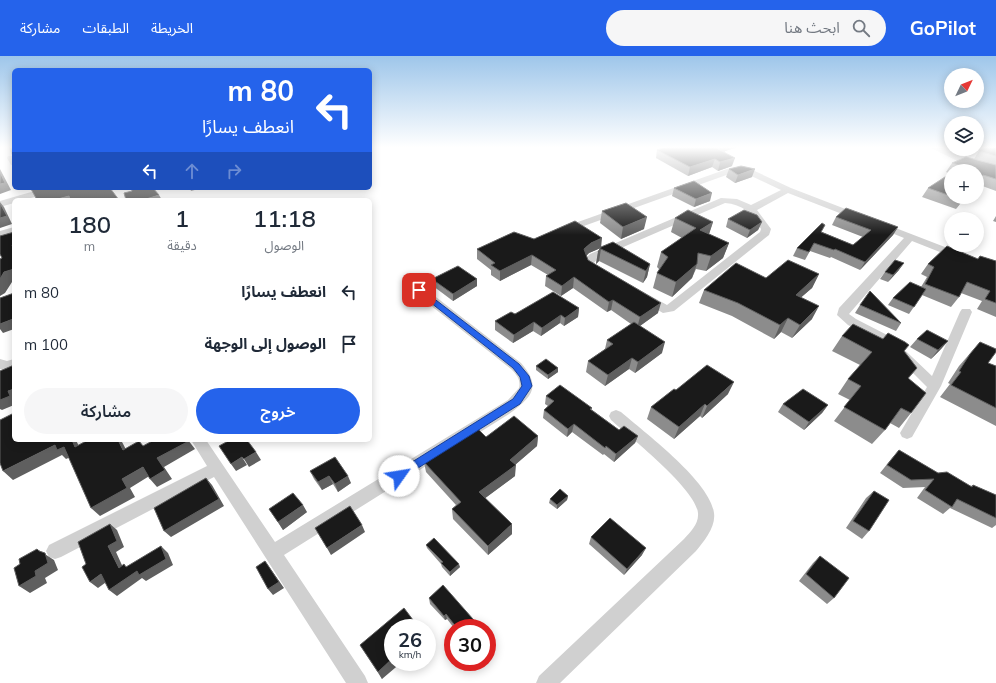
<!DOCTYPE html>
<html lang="ar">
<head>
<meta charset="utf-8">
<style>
  :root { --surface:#fff; --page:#f6f6f7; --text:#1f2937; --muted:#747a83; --accent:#2563eb }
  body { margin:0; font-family:Mulish,"Noto Sans Arabic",sans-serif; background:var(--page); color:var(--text); direction:rtl; height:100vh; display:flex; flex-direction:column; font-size:15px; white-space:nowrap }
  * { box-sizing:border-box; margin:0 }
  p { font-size:13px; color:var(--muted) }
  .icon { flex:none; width:22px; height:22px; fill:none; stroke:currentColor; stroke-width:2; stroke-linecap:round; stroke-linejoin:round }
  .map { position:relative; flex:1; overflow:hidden; direction:ltr }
  .panel { position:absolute; left:12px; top:142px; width:360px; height:244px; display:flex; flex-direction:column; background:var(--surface); border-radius:6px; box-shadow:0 2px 10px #0003; direction:rtl }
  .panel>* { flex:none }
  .banner { position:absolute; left:12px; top:12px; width:360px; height:122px; border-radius:6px; box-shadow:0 2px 10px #0003; direction:rtl; background:#2563eb; color:#fff; overflow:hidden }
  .needle { width:26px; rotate:47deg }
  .buttons { position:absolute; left:944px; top:12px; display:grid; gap:8px }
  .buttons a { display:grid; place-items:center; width:40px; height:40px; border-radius:50%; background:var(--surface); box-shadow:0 2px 10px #0003; font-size:20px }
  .speed { position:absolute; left:384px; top:563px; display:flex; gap:8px; font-size:20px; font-weight:700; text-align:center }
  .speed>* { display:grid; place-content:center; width:52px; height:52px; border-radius:50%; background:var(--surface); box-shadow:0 2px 10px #0003; line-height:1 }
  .speed small { font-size:10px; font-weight:400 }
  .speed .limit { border:6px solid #d22; background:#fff; color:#111 }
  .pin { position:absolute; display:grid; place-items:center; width:34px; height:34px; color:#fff; margin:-17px; border-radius:8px; box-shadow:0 2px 6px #0006 }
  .me { position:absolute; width:44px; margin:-22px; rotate:58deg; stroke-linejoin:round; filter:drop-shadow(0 0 3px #0008) }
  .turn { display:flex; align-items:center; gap:14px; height:84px; padding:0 12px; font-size:18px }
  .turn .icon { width:52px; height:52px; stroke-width:2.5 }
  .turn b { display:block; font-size:28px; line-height:34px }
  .lanes { display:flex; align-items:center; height:38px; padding:0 12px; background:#0003; justify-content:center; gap:20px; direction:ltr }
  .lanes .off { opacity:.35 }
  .eta { display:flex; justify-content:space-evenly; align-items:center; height:68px; text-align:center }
  .eta b { font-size:24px; font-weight:600; line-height:28px }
  .primary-button { display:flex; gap:8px; margin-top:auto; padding:8px 12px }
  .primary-button a { flex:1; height:46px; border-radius:24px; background:var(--accent); color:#fff; font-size:16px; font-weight:600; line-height:46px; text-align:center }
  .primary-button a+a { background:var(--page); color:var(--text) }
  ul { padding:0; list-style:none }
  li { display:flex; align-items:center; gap:12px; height:52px; padding:0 12px }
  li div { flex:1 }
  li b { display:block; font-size:15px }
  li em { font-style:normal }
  header { display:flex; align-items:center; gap:24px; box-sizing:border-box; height:56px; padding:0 20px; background:var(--accent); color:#fff }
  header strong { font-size:19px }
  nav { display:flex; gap:22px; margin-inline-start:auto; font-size:14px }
  .search { width:280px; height:36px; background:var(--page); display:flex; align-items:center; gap:10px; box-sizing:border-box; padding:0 14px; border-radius:22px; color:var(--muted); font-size:15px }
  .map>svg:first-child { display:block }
</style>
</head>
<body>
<header>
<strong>GoPilot</strong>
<div class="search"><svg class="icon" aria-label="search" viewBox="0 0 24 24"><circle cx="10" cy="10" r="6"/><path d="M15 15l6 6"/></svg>ابحث هنا</div>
<nav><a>الخريطة</a><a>الطبقات</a><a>مشاركة</a></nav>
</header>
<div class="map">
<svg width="996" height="627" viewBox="0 0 996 627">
  <rect width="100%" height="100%" fill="#fff"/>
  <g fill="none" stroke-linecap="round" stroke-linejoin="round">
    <path fill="#d0d0d0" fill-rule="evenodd" d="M 929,91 L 939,91 L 974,106 L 996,113 L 996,119 L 968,110 Z
      M 8,100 L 14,100 L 14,110 L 11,109 L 7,102 Z
      M 744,110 L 791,132 L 861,159 L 863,161 L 858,164 L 855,163 L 788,137 L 757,154 L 771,173 L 769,179 L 674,255 L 663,257 L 587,213 L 584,204 L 590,198 L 721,142 L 737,143 L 751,149 L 781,134 L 743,116 L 732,117 L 567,176 L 561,176 L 559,174 L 561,172 L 727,113 ZM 725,147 C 742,148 754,158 761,173 L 760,176 L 667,249 L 595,209 L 594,207 L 598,202 Z
      M 45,132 L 59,132 L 58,134 L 24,144 L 14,144 L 14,147 L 0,151 L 0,145 Z
      M 880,166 L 963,198 L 964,200 L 963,202 L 955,202 L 912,185 L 849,258 L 856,263 L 891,281 L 932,320 L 960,256 L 962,253 L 970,253 L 972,256 L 941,330 L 912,381 L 907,383 L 902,381 L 900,377 L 927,331 L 883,287 L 848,269 L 837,259 L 839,252 L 904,182 L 877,171 L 875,169 Z
      M 14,171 L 14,177 L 0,181 L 0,175 Z
      M 419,230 L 423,231 L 521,307 C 542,331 532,341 509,358 L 284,499 L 365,620 L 368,627 L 346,627 L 214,421 L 61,501 L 55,503 L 49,501 L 46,495 L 49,489 L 207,410 L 191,384 L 206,384 L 275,486 L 508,344 L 519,332 C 521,324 517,319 511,313 L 415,237 L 413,234 L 415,231 Z
      M 0,303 L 7,305 L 14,303 L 14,313 L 7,315 L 0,313 Z
      M 616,354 L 621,356 C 645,377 710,425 714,457 C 716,471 704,485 696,495 L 560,627 L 536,627 L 539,620 L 684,483 C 690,476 699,468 698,457 C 696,433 630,381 611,364 L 609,360 L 611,356 Z"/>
  </g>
  <path fill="#8c8c8c" d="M 666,91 L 738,91 L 725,95 L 725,96 L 732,110 L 718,115 L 712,111 L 688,120 L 656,102 L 657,94 Z
    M 996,91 L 996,135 L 977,128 L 977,115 L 951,115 L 951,141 L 965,141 L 956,153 L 922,141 L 928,132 L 950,118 L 946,116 L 952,107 L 974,103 L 979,95 Z
    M 729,113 L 752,121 L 735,127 L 726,121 Z
    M 674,132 L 710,145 L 694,151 L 672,140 Z
    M 602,155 L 644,173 L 621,183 L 600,167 Z
    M 996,160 L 996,166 L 993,165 Z
    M 836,161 L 898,171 L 893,179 L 860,214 L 831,201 L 830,202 L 810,195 L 805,204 L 793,200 L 797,192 L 822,176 L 853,189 L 863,181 L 832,169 Z
    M 675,162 L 713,166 L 709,178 L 729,187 L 723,202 L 706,215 L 696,213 L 692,222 L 672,241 L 653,232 L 657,217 L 659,213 L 657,211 L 661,196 L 682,182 L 671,176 Z
    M 728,163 L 762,166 L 758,174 L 747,182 L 726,171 Z
    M 601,191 L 650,208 L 647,221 L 643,227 L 599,205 L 596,208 L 598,196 L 600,192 L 589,197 L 586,200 L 588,204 L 658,257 L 640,270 L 662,297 L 635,317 L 629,313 L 605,330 L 586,316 L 588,305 L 605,293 L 607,284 L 631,268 L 611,254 L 607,256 L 573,232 L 561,240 L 545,230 L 546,220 L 548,219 L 531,209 L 500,225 L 491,219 L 491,214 L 477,203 L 477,193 Z
    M 980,200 L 996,205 L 996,261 L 977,253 L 982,245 L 961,237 L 959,241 L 951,251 L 922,239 L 909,258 L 888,249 L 893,242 L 921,231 L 927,221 L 921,218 L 928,208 L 978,203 Z
    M 899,214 L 888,226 L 880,223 L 885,216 Z
    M 819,218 L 812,232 L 801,241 L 812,263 L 792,282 L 781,276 L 774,283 L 732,260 L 699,247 L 704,234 L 766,222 Z
    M 432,223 L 477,223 L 477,230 L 453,245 L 433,230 Z
    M 860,249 L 901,267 L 896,275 L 855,257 Z
    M 579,252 L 578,261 L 564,270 L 560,267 L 541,280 L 533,275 L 513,287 L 495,274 L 495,265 L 515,258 Z
    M 842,280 L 904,295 L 917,312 L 909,322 L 911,357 L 899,372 L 890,367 L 885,374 L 872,388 L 834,365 L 850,344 L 838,338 L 848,323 L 860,309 L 832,295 Z
    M 917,283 L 948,285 L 941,293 L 931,303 L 910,291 Z
    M 980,286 L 988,307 L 996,310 L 996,370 L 940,341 L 950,328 L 948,327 L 959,310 Z
    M 536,310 L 558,312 L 558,316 L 548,323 L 536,314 Z
    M 676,334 L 728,338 L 702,362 L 700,360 L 674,383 L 647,363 L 651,351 Z
    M 546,340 L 592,352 L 591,353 L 619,374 L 638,380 L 635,387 L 614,406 L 604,398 L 603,399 L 572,376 L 567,381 L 543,362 L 544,354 L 548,350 L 545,348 Z
    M 783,348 L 828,349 L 822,357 L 804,374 L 778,356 Z
    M 538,380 L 537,390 L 515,409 L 515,420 L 485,442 L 512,478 L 488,499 L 453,463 L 452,453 L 456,449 L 426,416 L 424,406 L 486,381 Z
    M 899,394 L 938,417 L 971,430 L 973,429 L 996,439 L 996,469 L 992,472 L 950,452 L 943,458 L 917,442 L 925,431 L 903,432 L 880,417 L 892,402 Z
    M 310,415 L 351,427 L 338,436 L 333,428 L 322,434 L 314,423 Z
    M 874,435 L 869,475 L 862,483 L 846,472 L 866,442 Z
    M 568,440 L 567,444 L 557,453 L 549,447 L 550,443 Z
    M 269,453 L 307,456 L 283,474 Z
    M 591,481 L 642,499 L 624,519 L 589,488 Z
    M 426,489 L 460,511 L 450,520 L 442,511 L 441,508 L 427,492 Z
    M 820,500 L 834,542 L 827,548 L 799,525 L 813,507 Z
    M 429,542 L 480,572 L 454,572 L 447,563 L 445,564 L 430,548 Z
    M 404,552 L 382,623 L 360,589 Z"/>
  <path fill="#5f5f5f" d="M 718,91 L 738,91 L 725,95 L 725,96 L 716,92 Z
    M 735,102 L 732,110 L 718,115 L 720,106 Z
    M 715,103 L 712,111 L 688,120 L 690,111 Z
    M 0,113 L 11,134 L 0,138 Z
    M 755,113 L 752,121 L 735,127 L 738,119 Z
    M 190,132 L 202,132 L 191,135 Z
    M 712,137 L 710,145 L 694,151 L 696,143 Z
    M 159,139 L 162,144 L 143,144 Z
    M 69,140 L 71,144 L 54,144 Z
    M 964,141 L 965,141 L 956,153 Z
    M 0,146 L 4,151 L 12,168 L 0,172 Z
    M 647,161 L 644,173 L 621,183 L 623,171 Z
    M 713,166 L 708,181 L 700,174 Z
    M 762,166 L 758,174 L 747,182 L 750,174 Z
    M 898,171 L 893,179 L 860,214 L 865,206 Z
    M 602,182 L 601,192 L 589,197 L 583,203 L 584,193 L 591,187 Z
    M 729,187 L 723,202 L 706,215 L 711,200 Z
    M 601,193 L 599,205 L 596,208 L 598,196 Z
    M 532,199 L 531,209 L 500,225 L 500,215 Z
    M 904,207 L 899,214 L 888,226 L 893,219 Z
    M 650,208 L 647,221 L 643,227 L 646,215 Z
    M 697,208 L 692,222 L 672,241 L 676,226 Z
    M 14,213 L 14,225 L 12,226 L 5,237 L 0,240 L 0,223 L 4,216 Z
    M 819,218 L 812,232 L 789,252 L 796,239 Z
    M 574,221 L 573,232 L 561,240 L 562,230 Z
    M 477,223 L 477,230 L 453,245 L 453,238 Z
    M 613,244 L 611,254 L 607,256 L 609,246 Z
    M 661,247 L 658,257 L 637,272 L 640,261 Z
    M 819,250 L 812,263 L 792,282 L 800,269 Z
    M 579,252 L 578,261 L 564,270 L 565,262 Z
    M 561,259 L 560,267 L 541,280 L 542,272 Z
    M 788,262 L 781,276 L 774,283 L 780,269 Z
    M 13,263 L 14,264 L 14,273 L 3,277 L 0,273 L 0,268 Z
    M 534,266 L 533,275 L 513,287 L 514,279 Z
    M 948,285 L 941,293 L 931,303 L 938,294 Z
    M 665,286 L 662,297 L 635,317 L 638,306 Z
    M 632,302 L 629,313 L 605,330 L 608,319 Z
    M 558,312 L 558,316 L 548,323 L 548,319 Z
    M 734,326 L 728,338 L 702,362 L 707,350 Z
    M 14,333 L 14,349 L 2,354 L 0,353 L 0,344 L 8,335 Z
    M 705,348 L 700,360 L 674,383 L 679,371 Z
    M 828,349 L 822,357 L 804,374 L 809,366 Z
    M 574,368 L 572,376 L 567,381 L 568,373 Z
    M 538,380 L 537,390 L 509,414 L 510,404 Z
    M 638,380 L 635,387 L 614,406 L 616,398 Z
    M 72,384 L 76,384 L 83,399 L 75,391 Z
    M 118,384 L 121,384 L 131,403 L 123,394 Z
    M 188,384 L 195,393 L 164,411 L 172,423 L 157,431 L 150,423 L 157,402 Z
    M 55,389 L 64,391 L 73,400 L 66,403 L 62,399 L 13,424 L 3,415 Z
    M 256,396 L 261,404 L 249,411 L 244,403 Z
    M 242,401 L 247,409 L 236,415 L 231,408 Z
    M 516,409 L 515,420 L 480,446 L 479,436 Z
    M 143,411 L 151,419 L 130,432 L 135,441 L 100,460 L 91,452 L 122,423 Z
    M 329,420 L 333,428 L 322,434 L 318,426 Z
    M 348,420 L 351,427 L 338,436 L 335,428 Z
    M 206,422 L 212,429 L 224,450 L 171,481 L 164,475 Z
    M 568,440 L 567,444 L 557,453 L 557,449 Z
    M 303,449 L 307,456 L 283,474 L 278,466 Z
    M 110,468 L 117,474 L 124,491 L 116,496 L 126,518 L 119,512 L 108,490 Z
    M 512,468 L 512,478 L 488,499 L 488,490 Z
    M 362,469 L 365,476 L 331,499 L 327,492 Z
    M 161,490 L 168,497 L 173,509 L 146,525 L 142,522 L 117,540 L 109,534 Z
    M 646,492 L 642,499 L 624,519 L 627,513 Z
    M 37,493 L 54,504 L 58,514 L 45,522 L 47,527 L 30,537 L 19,530 L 39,495 Z
    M 265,505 L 284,532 L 273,539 L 268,533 Z
    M 459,508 L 460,511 L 450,520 L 450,516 Z
    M 101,518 L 109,524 L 98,532 L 90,526 Z
    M 446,558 L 447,563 L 445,564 L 444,560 Z
    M 393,602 L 393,606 L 402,606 L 382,623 L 378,616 Z"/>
  <path fill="#1a1a1a" stroke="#5f5f5f" d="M 7,91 L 14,91 L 14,102 L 11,96 L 10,92 Z
    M 666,91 L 718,91 L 716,92 L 735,102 L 720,106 L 715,103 L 690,111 L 657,94 Z
    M 986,91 L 996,91 L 996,100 L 979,95 Z
    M 966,101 L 996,109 L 996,123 L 983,119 L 977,128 L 977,115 L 954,115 L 962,110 L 952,107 Z
    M 741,110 L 755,113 L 738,119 L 729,113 Z
    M 0,116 L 5,127 L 0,128 Z
    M 951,117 L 951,140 L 928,132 Z
    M 694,125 L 712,137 L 696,143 L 674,132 Z
    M 33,132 L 110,132 L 119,144 L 70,144 L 69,140 L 54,144 L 37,144 L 31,133 Z
    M 131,132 L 153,132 L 159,139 L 143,144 L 126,144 L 124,137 L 132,135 Z
    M 954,141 L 964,141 L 962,144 Z
    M 0,147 L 7,160 L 0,162 Z
    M 626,147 L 647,161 L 623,171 L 602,155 Z
    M 846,152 L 898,171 L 865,206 L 835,193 L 834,194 L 814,187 L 809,196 L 797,192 L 822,167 L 825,169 L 821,176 L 853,189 L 871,174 L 836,161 Z
    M 688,154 L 713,166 L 700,174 L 729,187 L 711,200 L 698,197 L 697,208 L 676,226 L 657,217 L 668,201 L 661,196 L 696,172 L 675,162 Z
    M 744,154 L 757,159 L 762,166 L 750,174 L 728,163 Z
    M 575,165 L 602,182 L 591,187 L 584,193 L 588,204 L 661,247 L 640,261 L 613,244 L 609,246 L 574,221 L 562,230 L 546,220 L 556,214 L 532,199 L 500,215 L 491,209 L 495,207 L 477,193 L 514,176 L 534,183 Z
    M 14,176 L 14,189 L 12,189 L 14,194 L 14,213 L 4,216 L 0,223 L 0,203 L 2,202 L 0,198 L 0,180 Z
    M 613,186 L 650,208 L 646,215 L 601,193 L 598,196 L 601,191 Z
    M 947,190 L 978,203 L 980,200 L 996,205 L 996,247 L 985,243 L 990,235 L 967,226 L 959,241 L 925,228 L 934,211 L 928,208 Z
    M 788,204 L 819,218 L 796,239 L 819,250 L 800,269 L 788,262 L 780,269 L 738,247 L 704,234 L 736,207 L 766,222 Z
    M 895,204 L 904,207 L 893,219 L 885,216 Z
    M 458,210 L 477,223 L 453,238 L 432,223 Z
    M 910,226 L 926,233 L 914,251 L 893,242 Z
    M 870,235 L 901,267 L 860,249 Z
    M 553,236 L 579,252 L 565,262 L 561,259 L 542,272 L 534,266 L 514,279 L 495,265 L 511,256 L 515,258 Z
    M 14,237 L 14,264 L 13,263 L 0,268 L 0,242 Z
    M 634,266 L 665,286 L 638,306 L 632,302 L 608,319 L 588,305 L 613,288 L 607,284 Z
    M 853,268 L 883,283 L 888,277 L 905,286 L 909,289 L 904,295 L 917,312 L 908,322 L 926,337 L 911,357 L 901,352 L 885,374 L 844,351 L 861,330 L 848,323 L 872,296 L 842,280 Z
    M 927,274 L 948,285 L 938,294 L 917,283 Z
    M 980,286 L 996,293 L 996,296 L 988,307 L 996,310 L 996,352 L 951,329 L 961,316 L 959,315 L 970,298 Z
    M 546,303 L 558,312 L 548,319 L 536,310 Z
    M 14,309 L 14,333 L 8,335 L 10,340 L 0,344 L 0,315 Z
    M 707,309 L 734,326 L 707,350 L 705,348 L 679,371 L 651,351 L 674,333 L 676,334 Z
    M 560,329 L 592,352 L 590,353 L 619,374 L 624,370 L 638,380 L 616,398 L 606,390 L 605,392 L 574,368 L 568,373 L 544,354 L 554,345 L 546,340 Z
    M 803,333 L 828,349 L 809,366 L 783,348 Z
    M 14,357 L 14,384 L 72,384 L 75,391 L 88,384 L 118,384 L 123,394 L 139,385 L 143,390 L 154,384 L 188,384 L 189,385 L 157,402 L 165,414 L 150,423 L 143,411 L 122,423 L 127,432 L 91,452 L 64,391 L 57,394 L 55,389 L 3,415 L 0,407 L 0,364 Z
    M 514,360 L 538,380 L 510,404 L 516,409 L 479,436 L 512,468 L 488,490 L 452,453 L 461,446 L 424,406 L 477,372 L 486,381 Z
    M 230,384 L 247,384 L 256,396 L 244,403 L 242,401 L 231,408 L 219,390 Z
    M 899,394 L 938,417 L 947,416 L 972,431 L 973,429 L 996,439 L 996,462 L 957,443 L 952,451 L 925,434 L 934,423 L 911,424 L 887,409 Z
    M 335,401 L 348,420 L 335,428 L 329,420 L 318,426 L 310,415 Z
    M 206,422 L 219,443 L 164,475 L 154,452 Z
    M 560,433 L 568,440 L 557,449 L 550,443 Z
    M 874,435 L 889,444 L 869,475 L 853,465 Z
    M 293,437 L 303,449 L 278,466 L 269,453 Z
    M 350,450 L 362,469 L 327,492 L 315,472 Z
    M 610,462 L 646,492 L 627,513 L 591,481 Z
    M 110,468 L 117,485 L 108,490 L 119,512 L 124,508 L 126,511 L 161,490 L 166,503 L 139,519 L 137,515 L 109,534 L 101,518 L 90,526 L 82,511 L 86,508 L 78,486 Z
    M 434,482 L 459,508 L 450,516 L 441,507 L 443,506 L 426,489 Z
    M 37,493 L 39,495 L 45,497 L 48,507 L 35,515 L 36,520 L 19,530 L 14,512 L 20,508 L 19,503 Z
    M 820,500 L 849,522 L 834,542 L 806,518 Z
    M 265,505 L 279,526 L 268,533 L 256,511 Z
    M 443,529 L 480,571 L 479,572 L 457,572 L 446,558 L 444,560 L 429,542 Z
    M 404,552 L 419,572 L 393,572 L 393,602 L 378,616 L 360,589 Z"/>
  <linearGradient id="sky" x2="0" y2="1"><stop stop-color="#9ec6ea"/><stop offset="0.51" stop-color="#fff"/><stop offset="1" stop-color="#fff" stop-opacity="0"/></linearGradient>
  <rect width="996" height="179" fill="url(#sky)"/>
  <path fill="#2563eb" stroke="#184099" d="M 419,231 L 519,308 L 529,320 L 532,330 L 520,348 L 399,424 L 396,423 L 394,420 L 396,416 L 513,343 L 522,330 L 520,321 L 513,312 L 416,235 L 415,234 Z"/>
</svg>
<div class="buttons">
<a><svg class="needle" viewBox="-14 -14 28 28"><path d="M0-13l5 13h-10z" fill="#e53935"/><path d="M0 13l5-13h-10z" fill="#747a83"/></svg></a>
<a><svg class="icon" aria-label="layers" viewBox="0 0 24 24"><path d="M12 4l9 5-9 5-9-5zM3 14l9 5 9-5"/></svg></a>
<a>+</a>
<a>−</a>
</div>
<div class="speed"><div>26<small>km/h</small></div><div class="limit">30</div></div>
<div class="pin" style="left:419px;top:234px;background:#d93025"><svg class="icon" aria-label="arrive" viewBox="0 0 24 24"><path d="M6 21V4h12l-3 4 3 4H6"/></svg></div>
<svg class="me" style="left:399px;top:420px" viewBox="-20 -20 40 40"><circle r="19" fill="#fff"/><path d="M0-13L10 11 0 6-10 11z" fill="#2563eb"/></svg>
<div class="banner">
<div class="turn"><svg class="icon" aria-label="left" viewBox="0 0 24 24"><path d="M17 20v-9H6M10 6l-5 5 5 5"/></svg><div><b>80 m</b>انعطف يسارًا</div></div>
<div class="lanes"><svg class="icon" aria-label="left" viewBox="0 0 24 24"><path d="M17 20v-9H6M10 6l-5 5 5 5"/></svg><svg class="icon off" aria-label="ahead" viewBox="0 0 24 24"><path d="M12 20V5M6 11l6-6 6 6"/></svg><svg class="icon off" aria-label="right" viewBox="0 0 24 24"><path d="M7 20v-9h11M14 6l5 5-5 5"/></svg></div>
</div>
<section class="panel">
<div class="eta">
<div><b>11:18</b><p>الوصول</p></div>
<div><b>1</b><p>دقيقة</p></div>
<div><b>180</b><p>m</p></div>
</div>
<ul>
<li><svg class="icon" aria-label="left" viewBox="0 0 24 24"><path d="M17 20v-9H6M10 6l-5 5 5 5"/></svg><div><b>انعطف يسارًا</b></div><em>80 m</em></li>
<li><svg class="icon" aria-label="arrive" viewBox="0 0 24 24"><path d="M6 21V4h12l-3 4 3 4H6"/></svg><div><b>الوصول إلى الوجهة</b></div><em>100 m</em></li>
</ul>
<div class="primary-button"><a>خروج</a><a>مشاركة</a></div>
</section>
</div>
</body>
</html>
